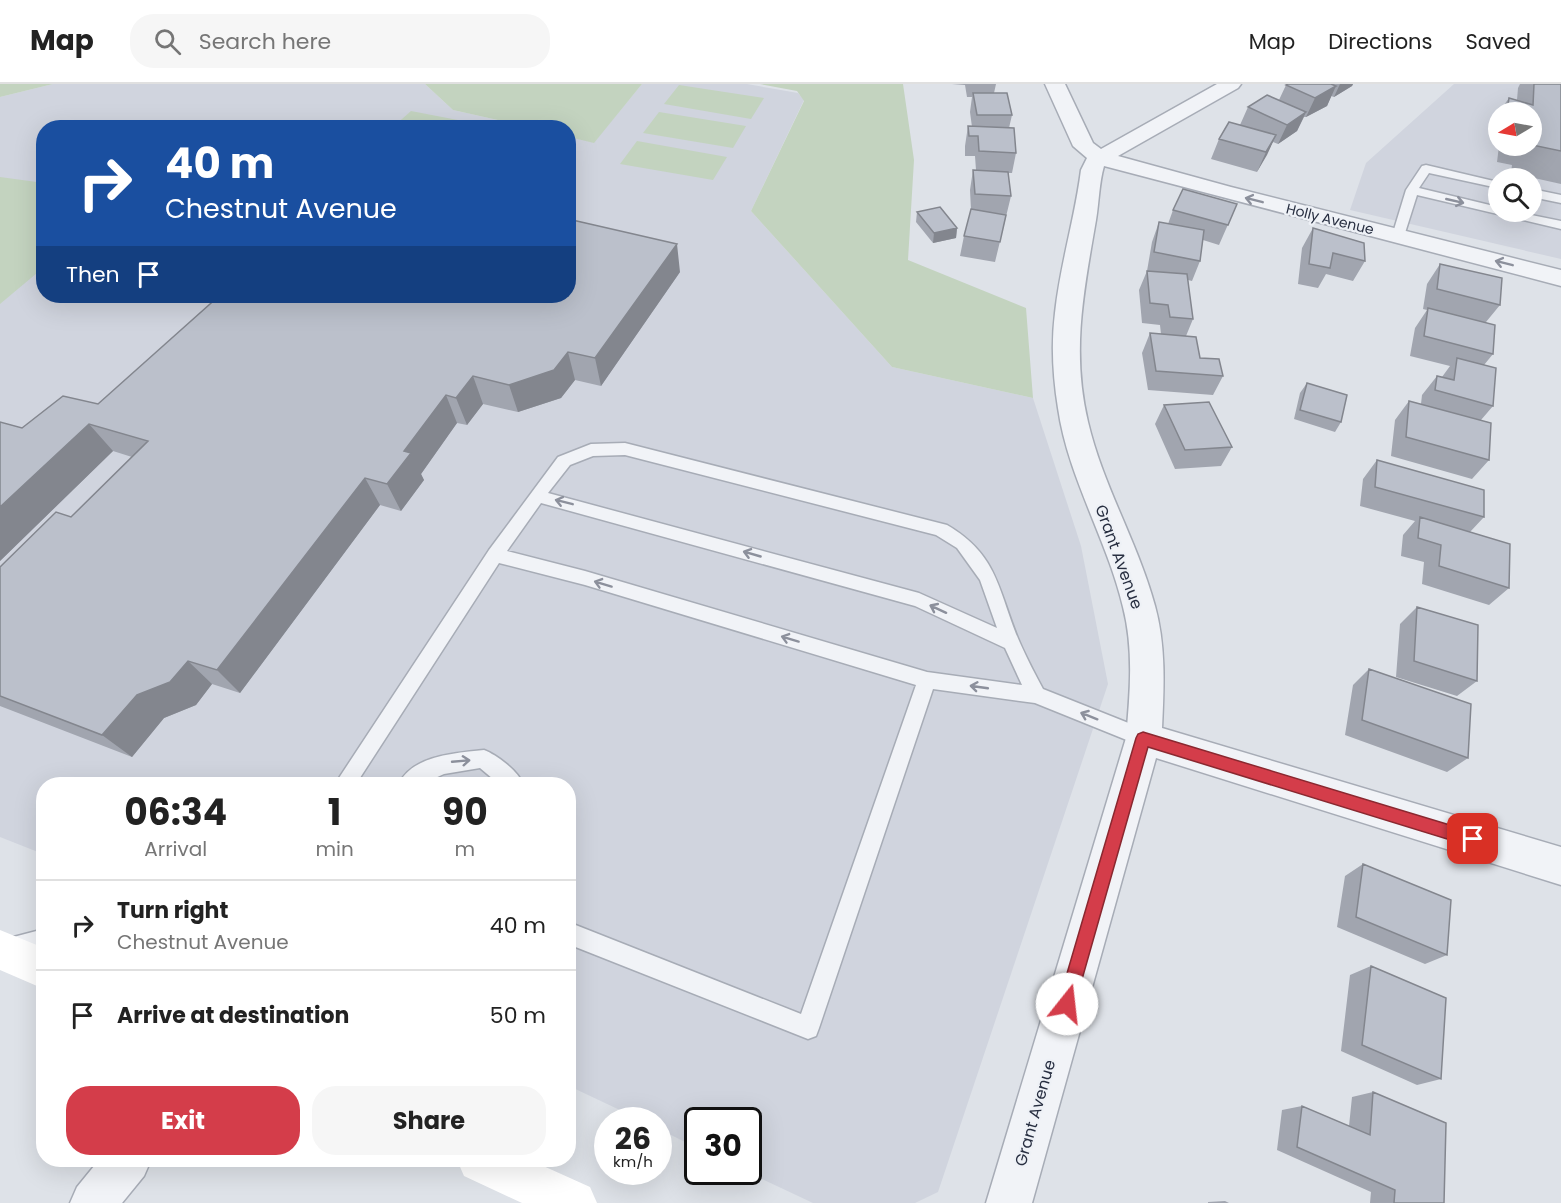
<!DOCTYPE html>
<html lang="en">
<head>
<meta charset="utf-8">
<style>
  :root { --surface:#fff; --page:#f6f6f6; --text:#222; --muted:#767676; --line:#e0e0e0; --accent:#d43d4a }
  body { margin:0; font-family:Poppins,sans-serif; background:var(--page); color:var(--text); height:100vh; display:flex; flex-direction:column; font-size:22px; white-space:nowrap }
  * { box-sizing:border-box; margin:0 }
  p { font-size:20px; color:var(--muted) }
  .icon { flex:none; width:33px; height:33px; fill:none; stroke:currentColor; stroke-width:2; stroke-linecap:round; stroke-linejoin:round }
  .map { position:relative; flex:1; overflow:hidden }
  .drawer { position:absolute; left:36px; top:693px; width:540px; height:390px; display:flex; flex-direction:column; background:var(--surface); border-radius:24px; box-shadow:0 6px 24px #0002 }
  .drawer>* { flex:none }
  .top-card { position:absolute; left:36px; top:36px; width:540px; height:183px; border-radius:24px; box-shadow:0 6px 24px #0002; background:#1a4fa0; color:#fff; overflow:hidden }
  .needle { width:39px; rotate:260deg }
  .buttons { position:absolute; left:1488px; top:18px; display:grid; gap:12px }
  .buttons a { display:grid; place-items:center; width:54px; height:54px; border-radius:50%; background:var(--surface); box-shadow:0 6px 24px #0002; font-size:30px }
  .speed { position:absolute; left:594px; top:1023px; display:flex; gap:12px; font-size:30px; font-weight:700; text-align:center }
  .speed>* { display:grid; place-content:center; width:78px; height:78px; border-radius:50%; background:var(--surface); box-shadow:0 6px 24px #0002; line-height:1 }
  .speed small { font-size:15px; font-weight:400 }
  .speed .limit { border:3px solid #111; border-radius:9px; background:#fff; color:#111 }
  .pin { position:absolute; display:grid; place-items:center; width:51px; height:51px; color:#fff; margin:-26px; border-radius:12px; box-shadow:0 3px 9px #0006 }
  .me { position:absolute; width:66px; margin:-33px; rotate:16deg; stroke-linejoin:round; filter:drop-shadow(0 0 4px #0008) }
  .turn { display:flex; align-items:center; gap:21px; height:126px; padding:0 30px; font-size:27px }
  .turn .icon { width:78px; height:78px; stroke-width:2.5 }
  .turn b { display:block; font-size:42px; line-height:51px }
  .then { display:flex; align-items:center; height:57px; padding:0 30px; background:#0003; gap:12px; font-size:22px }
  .eta { display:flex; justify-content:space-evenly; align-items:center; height:102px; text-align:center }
  .eta b { font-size:36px; font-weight:700; line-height:42px }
  .action { display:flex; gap:12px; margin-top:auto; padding:12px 30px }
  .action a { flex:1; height:69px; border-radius:24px; background:var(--accent); color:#fff; font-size:24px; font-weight:700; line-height:69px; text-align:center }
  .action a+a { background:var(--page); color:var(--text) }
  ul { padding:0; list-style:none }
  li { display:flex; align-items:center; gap:18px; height:90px; padding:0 30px; border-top:2px solid var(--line) }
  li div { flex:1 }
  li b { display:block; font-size:22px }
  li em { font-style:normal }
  header { display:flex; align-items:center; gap:36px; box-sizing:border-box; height:84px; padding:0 30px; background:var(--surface); border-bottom:2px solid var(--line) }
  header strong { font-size:28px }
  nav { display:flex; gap:33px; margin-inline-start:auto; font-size:21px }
  .search { width:420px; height:54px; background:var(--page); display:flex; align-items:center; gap:15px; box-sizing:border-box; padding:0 21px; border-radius:24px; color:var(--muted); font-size:22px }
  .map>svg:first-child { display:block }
</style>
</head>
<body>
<header>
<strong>Map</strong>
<div class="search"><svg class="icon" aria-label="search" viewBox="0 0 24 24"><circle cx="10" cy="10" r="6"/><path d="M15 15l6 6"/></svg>Search here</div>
<nav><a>Map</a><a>Directions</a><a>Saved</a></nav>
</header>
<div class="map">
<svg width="1561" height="1119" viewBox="0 0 1561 1119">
  <rect width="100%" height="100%" fill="#dee2e8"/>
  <path fill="#d0d4de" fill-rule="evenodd" d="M 53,0 L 425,0 L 453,26 L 529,43 L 44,44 L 44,212 L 568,212 L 569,53 L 594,58 L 642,0 L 747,0 L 798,9 L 804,16 L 751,127 L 892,283 L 1033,314 L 1081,462 L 1108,600 L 938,1108 L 915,1119 L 813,1119 L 747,1088 L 748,1036 L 698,1036 L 697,1064 L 659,1045 L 658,1036 L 641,1036 L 569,1002 L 568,700 L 44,700 L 43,770 L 0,753 L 0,13 Z
    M 1454,0 L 1561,0 L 1561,175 L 1350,126 L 1366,79 ZM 1498,28 L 1532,28 L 1532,62 L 1498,62 ZM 1498,94 L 1532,94 L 1532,128 L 1498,128 Z"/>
  <path fill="#c3d3bf" d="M 0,0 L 53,0 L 0,13 Z
    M 425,0 L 642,0 L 594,59 L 569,53 L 568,44 L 529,43 L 453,26 Z
    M 760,0 L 903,0 L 914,76 L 908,176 L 1026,224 L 1033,314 L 892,283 L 751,127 L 804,17 L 797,7 Z
    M 679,1 L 764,14 L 751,35 L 664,20 Z
    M 411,27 L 494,43 L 393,43 Z
    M 659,28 L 746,42 L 733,64 L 643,49 Z
    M 637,57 L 727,73 L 713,96 L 620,80 Z
    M 0,93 L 44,99 L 43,184 L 0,220 Z"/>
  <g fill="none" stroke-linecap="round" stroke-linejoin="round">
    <g stroke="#a7acb6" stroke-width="3">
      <path id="lane" d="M 1426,81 L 1498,98 L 1498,104 L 1429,89 L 1419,104 L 1498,123 L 1498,128 L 1517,128 L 1561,137 L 1561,145 L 1417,111 L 1404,152 L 1398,156 L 1393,155 L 1392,152 L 1406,106 L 1422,82 Z
        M 1532,105 L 1561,111 L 1561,119 L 1532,113 Z
        M 625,359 L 947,441 C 1000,472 998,509 1020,559 C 1027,575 1035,590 1043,605 L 1151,648 L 1154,654 L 1151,660 L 1144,663 L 1035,619 L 933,605 L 819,944 L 816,952 L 808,955 L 568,860 L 568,838 L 801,930 L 916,601 L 585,501 L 499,479 L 356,700 L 335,700 L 489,466 L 558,373 L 591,360 ZM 625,371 L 936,451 L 957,464 L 980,496 L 997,544 L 919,509 L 548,409 L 570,381 L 593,372 ZM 541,419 L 915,522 L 1005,564 L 1022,601 L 927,588 L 585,487 L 507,467 Z
        M 484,666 C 497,671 518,687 523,700 L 499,700 L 480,684 L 444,690 L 422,700 L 399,700 C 412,671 457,669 484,666 Z
        M 44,845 L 44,867 L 10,875 L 2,872 L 0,862 L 2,856 Z"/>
    </g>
    <g stroke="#a7acb6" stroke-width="3">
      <path id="street" d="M 1045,0 L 1065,0 L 1093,59 L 1101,65 L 1217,0 L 1241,0 L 1238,4 L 1118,72 L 1231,103 L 1561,186 L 1561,202 L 1104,82 C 1099,99 1099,118 1096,136 C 1084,206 1071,267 1088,338 C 1103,402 1138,459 1155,522 C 1166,562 1164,602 1162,644 L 1561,763 L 1561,801 L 1156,674 L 1032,1119 L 986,1119 L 1126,654 C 1130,610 1134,566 1123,523 C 1107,455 1068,394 1058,324 C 1053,293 1051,261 1055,229 C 1060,181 1075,134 1081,86 L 1087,74 L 1073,62 Z
        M 99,1076 L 151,1076 L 144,1092 L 122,1119 L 70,1119 L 77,1103 Z"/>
    </g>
    <use href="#lane" fill="#f1f3f7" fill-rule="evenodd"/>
    <use href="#street" fill="#f1f3f7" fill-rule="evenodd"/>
    <path fill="#fff" fill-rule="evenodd" d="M 0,846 L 44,864 L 44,905 L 0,886 Z
      M 457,1076 L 530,1076 L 590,1103 L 597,1119 L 522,1119 L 464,1092 Z"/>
  </g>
  <path fill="#a1a5af" d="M 952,0 L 996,0 L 994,9 L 1012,31 L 1009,44 L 1016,69 L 1012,89 L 1008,89 L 1011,112 L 995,178 L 960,172 L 964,152 L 971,126 L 970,106 L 973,86 L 976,86 L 975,72 L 965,72 L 965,62 L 968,42 L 972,43 L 970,28 L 972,13 L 967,13 L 965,1 Z
    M 1288,0 L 1353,0 L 1352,2 L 1334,13 L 1331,12 L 1327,22 L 1306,33 L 1304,33 L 1297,47 L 1278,60 L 1273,58 L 1257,88 L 1211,75 L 1219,55 L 1240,41 L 1248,23 L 1279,16 L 1286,1 Z
    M 1520,0 L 1561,0 L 1561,100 L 1511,89 L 1512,81 L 1497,78 L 1499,62 L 1532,62 L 1532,28 L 1499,28 L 1509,14 L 1517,16 L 1518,4 Z
    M 1498,30 L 1498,51 L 1490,50 L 1491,42 Z
    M 1237,120 L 1219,161 L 1203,156 L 1200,177 L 1192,197 L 1188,196 L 1193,235 L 1186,252 L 1200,274 L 1223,292 L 1213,311 L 1148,306 L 1142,269 L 1150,249 L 1161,250 L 1160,241 L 1142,239 L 1139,206 L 1147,187 L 1152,158 L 1159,138 L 1168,140 L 1173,126 Z
    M 917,128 L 957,144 L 956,154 L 933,159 L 916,138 Z
    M 1313,144 L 1365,177 L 1353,197 L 1326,190 L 1318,204 L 1298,200 L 1302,164 Z
    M 1440,180 L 1500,221 L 1486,238 L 1493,270 L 1484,281 L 1493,322 L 1481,336 L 1489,376 L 1472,395 L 1391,372 L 1395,336 L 1409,317 L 1421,320 L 1422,311 L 1437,292 L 1442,293 L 1450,282 L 1410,272 L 1415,244 L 1427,226 L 1423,225 L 1427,200 Z
    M 680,188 L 601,302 L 575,296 L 561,314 L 518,328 L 483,320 L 467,341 L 457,339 L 421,390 L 424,396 L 401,427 L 380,421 L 240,609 L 212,600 L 196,621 L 164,634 L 132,673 L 0,622 L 0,483 L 71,433 L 132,373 L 113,367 L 0,477 L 0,338 L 22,344 Z
    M 1307,299 L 1341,338 L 1335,348 L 1294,335 L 1300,309 Z
    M 1164,321 L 1232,363 L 1221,382 L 1175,385 L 1155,340 Z
    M 1377,376 L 1484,433 L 1470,448 L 1509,504 L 1489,521 L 1422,500 L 1424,478 L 1401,472 L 1403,451 L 1415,437 L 1360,422 L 1363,395 Z
    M 1417,523 L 1477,597 L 1457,612 L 1396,593 L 1400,540 Z
    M 1369,585 L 1468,674 L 1447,688 L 1345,651 L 1353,601 Z
    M 1363,780 L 1447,871 L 1425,880 L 1337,843 L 1345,792 Z
    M 1371,882 L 1441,995 L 1417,1001 L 1341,967 L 1350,891 Z
    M 1373,1008 L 1444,1119 L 1370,1119 L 1371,1108 L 1277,1066 L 1282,1026 L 1302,1022 L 1349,1042 L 1352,1013 Z
    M 1225,1117 L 1229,1119 L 1208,1119 L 1208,1118 Z"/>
  <path fill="#83868e" d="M 1340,0 L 1353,0 L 1352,2 L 1334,13 Z
    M 1336,2 L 1327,22 L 1306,33 L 1315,14 Z
    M 1306,28 L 1297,47 L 1278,60 L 1287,41 Z
    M 1276,51 L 1267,71 L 1257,88 L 1266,68 Z
    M 957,144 L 956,154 L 933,159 L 934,149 Z
    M 677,160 L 680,188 L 601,302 L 595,274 Z
    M 568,268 L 575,296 L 561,314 L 518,328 L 509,301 Z
    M 473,292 L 483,320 L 467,341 L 456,314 Z
    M 446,311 L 457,339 L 421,390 L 424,396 L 401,427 L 387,400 L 404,367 Z
    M 89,340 L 113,367 L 0,477 L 0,423 Z
    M 365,394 L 380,421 L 240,609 L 217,586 Z
    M 188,577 L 212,600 L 196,621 L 164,634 L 132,673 L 102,651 L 137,611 Z"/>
  <path fill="#bbc0cb" stroke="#83868e" stroke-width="1.5" d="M 1288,0 L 1331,0 L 1336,2 L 1315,14 L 1286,1 Z
    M 1534,0 L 1561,0 L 1561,67 L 1532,61 L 1532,28 L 1518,28 L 1519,23 L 1508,21 L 1509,14 L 1533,21 Z
    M 973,9 L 1007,9 L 1012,31 L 977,31 Z
    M 1267,11 L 1306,28 L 1287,41 L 1248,23 Z
    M 1229,38 L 1276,51 L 1266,68 L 1219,55 Z
    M 968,42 L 1014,44 L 1016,69 L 979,67 L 978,52 L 969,52 Z
    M 973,86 L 1008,88 L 1011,112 L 975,110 Z
    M 1183,105 L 1237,120 L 1228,141 L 1173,126 Z
    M 940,123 L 957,144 L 934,149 L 917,128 Z
    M 971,125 L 1006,131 L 1000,158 L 964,152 Z
    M 568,135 L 677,160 L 595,274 L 568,268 L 554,286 L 509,301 L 473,292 L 456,314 L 446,311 L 404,367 L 411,369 L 387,400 L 365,394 L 217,586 L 188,577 L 170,598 L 137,611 L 102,651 L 0,612 L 0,483 L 56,428 L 71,433 L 148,357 L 89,340 L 0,423 L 0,338 L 22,344 L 63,312 L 98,320 L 219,212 L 568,212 Z
    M 1159,138 L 1204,146 L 1200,177 L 1154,168 Z
    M 1313,144 L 1364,159 L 1365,177 L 1333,169 L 1330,184 L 1309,180 Z
    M 1440,180 L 1502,194 L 1500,221 L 1437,205 Z
    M 1147,187 L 1187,190 L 1193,235 L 1170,233 L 1168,221 L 1150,219 Z
    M 1428,224 L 1495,241 L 1493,270 L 1424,252 Z
    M 1150,249 L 1196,253 L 1200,274 L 1219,275 L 1223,292 L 1156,287 Z
    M 1457,274 L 1496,284 L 1493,322 L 1435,306 L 1437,292 L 1454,296 Z
    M 1307,299 L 1347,311 L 1341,338 L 1300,326 Z
    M 1409,317 L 1491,339 L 1489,376 L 1406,353 Z
    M 1209,318 L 1232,363 L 1185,366 L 1164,321 Z
    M 1377,376 L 1484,406 L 1484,433 L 1375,403 Z
    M 1420,433 L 1510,460 L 1509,504 L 1439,482 L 1441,461 L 1418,454 Z
    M 1417,523 L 1478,541 L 1477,597 L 1414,577 Z
    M 1369,585 L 1471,620 L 1468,674 L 1362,636 Z
    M 1363,780 L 1451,816 L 1447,871 L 1356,833 Z
    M 1371,882 L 1446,914 L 1441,995 L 1362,961 Z
    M 1373,1008 L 1446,1039 L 1444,1119 L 1394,1119 L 1395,1106 L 1297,1063 L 1302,1022 L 1370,1051 Z"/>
  <defs><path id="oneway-shaft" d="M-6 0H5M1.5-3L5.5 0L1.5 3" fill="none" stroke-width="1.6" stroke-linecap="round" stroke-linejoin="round" transform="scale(1.5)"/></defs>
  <g stroke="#8c909c">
    <use href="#oneway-shaft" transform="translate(1254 116) rotate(-166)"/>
    <use href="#oneway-shaft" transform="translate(1455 117) rotate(13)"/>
    <use href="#oneway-shaft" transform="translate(1504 179) rotate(-166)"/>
    <use href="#oneway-shaft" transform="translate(564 418) rotate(-166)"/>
    <use href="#oneway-shaft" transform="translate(752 470) rotate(-164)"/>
    <use href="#oneway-shaft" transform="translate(603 500) rotate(-163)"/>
    <use href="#oneway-shaft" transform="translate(938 525) rotate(-155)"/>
    <use href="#oneway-shaft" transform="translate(790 555) rotate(-163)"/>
    <use href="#oneway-shaft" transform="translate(979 603) rotate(-172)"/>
    <use href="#oneway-shaft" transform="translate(1089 632) rotate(-158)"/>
    <use href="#oneway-shaft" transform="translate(461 677) rotate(-5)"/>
  </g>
  <path fill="#d43d4a" stroke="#8a2830" stroke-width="1.5" d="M 1143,648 L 1473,748 L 1479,750 L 1481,755 L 1479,760 L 1473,763 L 1148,663 L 1075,920 L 1073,926 L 1067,929 L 1061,926 L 1058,920 L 1136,654 L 1138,650 Z"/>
  <g text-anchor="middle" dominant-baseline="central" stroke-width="4.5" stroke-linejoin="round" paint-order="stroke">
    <g font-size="14" fill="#272e40" stroke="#eef1f6">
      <text transform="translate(1330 135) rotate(14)">Holly Avenue</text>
    </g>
    <g font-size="16" fill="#272e40" stroke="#eef1f6">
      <text transform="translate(1119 473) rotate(70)">Grant Avenue</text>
      <text transform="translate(1035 1029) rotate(-74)">Grant Avenue</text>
    </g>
  </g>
</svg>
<div class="buttons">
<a><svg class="needle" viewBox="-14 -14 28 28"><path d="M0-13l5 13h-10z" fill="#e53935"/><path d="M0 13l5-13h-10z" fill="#767676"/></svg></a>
<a><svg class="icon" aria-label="search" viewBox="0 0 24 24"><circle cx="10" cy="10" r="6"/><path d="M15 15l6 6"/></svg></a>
</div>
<div class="speed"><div>26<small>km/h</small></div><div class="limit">30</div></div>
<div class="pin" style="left:1473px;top:755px;background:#d93025"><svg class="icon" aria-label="arrive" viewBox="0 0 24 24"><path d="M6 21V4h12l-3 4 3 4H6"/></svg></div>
<svg class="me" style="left:1067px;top:920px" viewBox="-20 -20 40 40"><circle r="19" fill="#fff"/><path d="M0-13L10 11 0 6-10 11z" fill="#d43d4a"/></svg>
<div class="top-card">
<div class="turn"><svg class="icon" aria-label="right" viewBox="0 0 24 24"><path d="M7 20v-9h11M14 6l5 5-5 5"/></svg><div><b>40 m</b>Chestnut Avenue</div></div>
<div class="then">Then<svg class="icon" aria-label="arrive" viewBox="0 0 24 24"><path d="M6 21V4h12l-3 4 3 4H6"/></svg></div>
</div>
<section class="drawer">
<div class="eta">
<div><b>06:34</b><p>Arrival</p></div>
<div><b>1</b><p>min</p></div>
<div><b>90</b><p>m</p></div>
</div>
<ul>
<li><svg class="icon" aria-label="right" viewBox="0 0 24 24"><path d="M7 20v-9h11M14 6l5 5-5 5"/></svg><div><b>Turn right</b><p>Chestnut Avenue</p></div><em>40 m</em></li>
<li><svg class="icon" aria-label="arrive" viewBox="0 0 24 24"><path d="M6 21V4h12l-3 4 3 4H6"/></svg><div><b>Arrive at destination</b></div><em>50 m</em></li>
</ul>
<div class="action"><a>Exit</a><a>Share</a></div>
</section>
</div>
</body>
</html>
